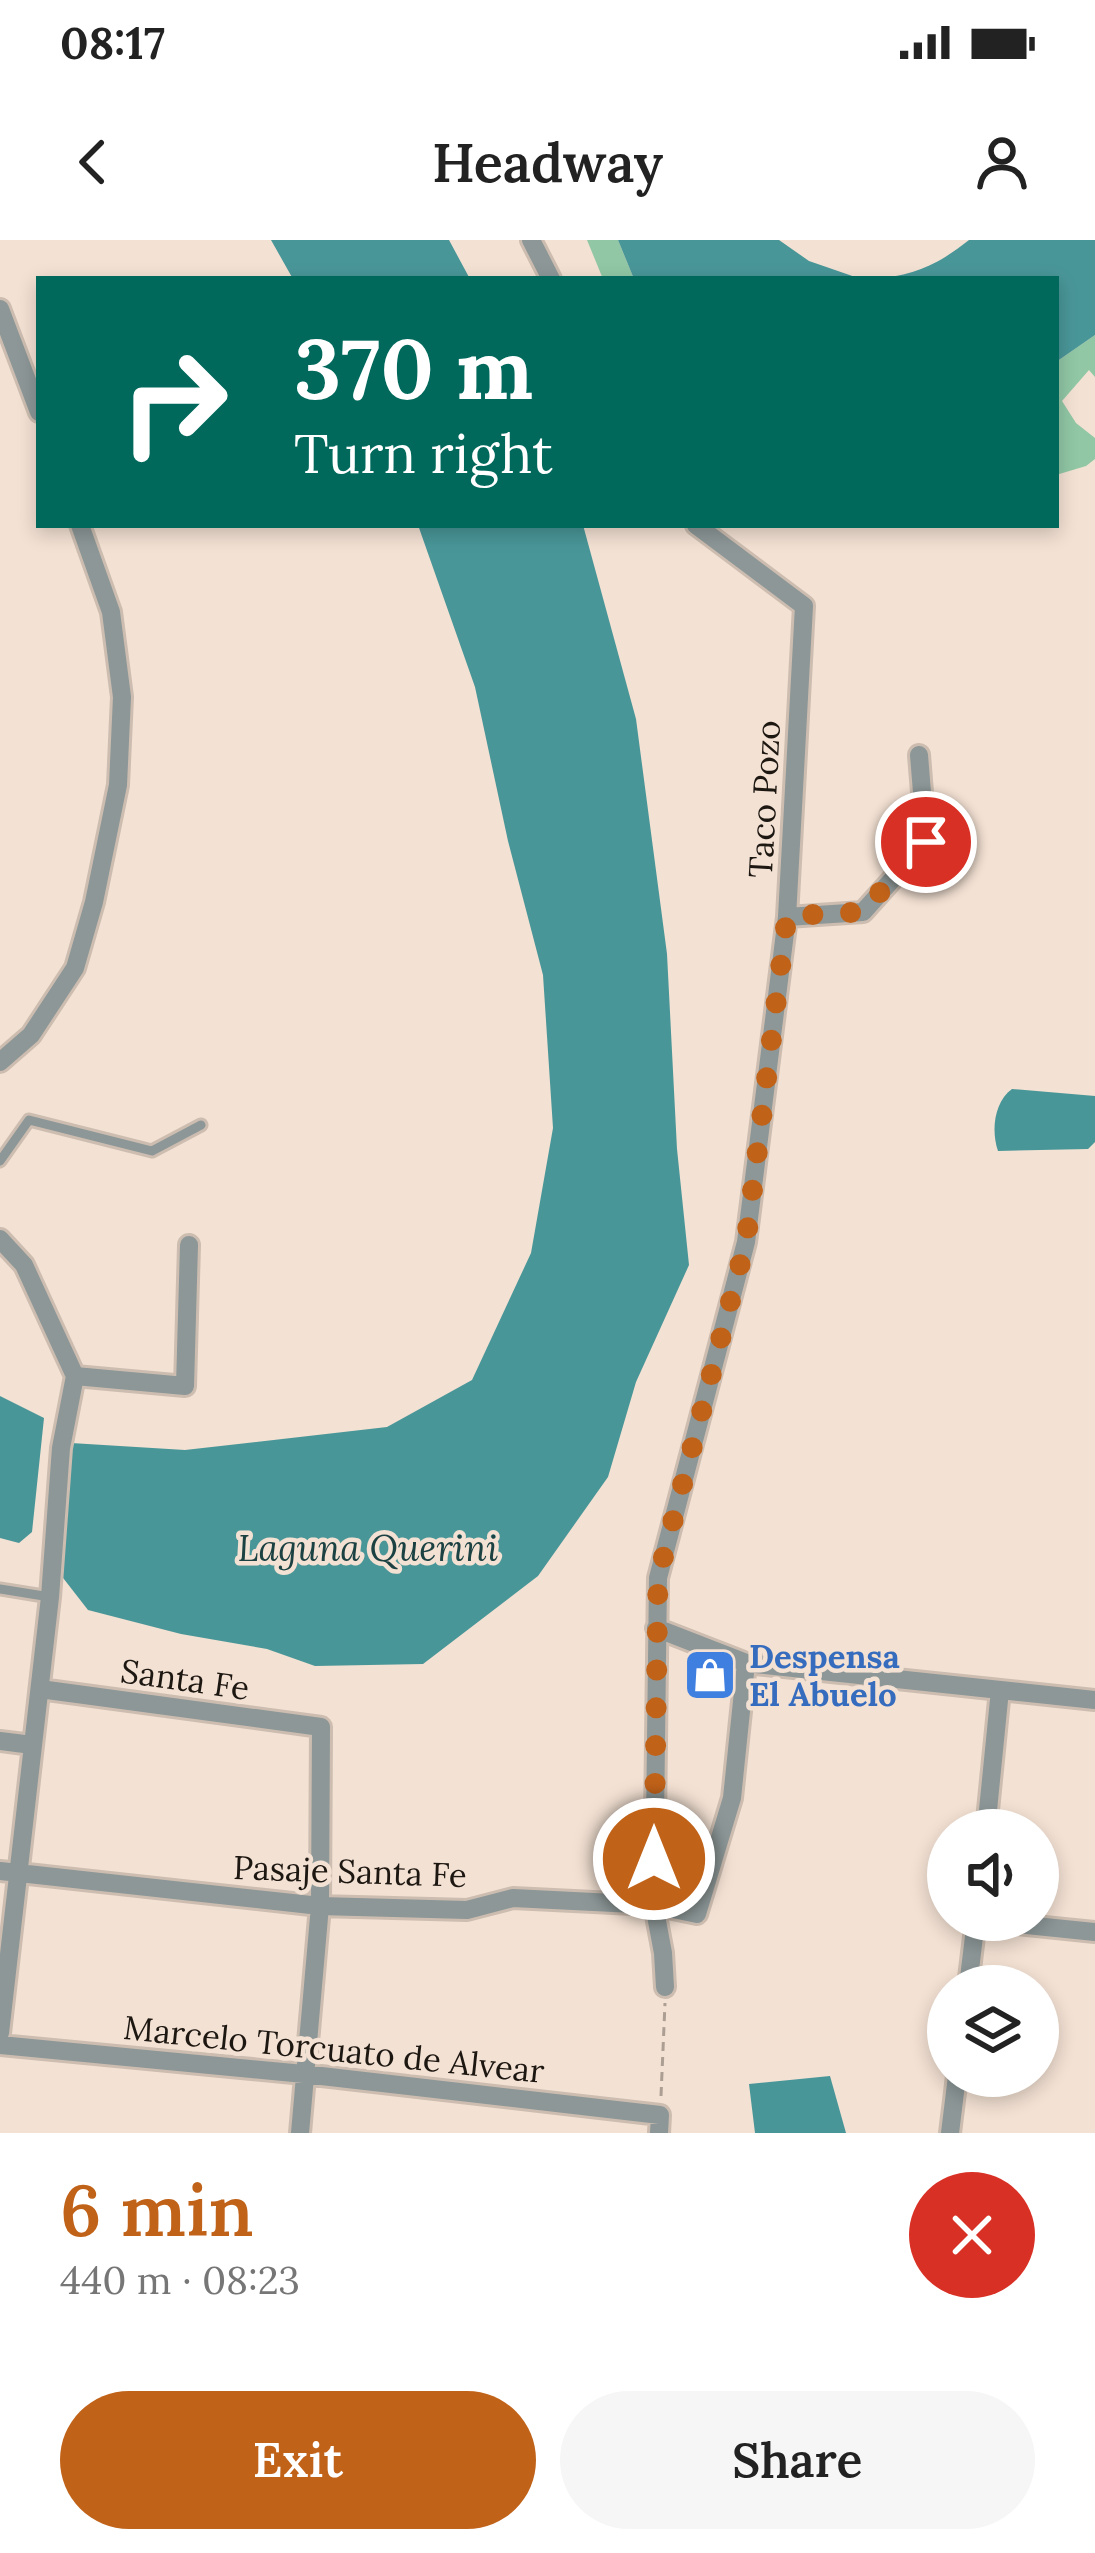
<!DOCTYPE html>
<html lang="en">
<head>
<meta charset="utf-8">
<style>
  :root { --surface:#fff; --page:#f6f6f6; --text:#222; --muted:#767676; --accent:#c16219 }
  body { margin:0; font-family:Lora,serif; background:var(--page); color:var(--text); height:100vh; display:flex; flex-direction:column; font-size:45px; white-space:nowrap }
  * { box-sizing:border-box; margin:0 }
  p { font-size:39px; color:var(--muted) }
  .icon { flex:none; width:66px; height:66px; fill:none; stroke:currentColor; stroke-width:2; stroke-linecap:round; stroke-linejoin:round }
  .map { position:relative; height:1893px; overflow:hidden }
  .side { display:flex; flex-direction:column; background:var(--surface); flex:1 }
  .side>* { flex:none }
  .hud { position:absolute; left:36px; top:36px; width:1023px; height:252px; border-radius:0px; box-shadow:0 6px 18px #0003; background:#00695c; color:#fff; overflow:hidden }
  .tools { position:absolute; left:927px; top:1569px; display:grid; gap:24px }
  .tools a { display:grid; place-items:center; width:132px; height:132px; border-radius:50%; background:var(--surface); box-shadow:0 6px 18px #0003; font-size:60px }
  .pin { position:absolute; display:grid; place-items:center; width:102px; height:102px; color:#fff; margin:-51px; border:6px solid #fff; border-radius:50%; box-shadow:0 3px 12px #0007 }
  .me { position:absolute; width:132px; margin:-66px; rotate:0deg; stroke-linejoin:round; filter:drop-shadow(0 0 9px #0008) }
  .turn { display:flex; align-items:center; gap:42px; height:252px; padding:0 60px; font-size:54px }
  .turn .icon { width:156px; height:156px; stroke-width:2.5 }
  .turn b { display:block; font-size:84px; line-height:102px }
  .round { display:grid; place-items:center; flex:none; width:126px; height:126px; border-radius:63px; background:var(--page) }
  .head { display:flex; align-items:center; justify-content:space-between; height:204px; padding:0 60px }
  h1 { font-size:72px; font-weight:600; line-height:90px; color:var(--accent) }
  .action { display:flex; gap:24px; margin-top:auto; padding:24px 60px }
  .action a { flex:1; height:138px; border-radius:72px; background:var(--accent); color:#fff; font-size:48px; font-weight:600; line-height:138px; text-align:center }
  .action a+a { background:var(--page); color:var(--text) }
  .status { display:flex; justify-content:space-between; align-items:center; height:84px; padding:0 60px; background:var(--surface); direction:ltr }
  .status svg { height:33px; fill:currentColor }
  header { display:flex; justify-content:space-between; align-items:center; height:156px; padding:0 60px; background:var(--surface); font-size:54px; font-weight:600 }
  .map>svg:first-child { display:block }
</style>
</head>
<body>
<div class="status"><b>08:17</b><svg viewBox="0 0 49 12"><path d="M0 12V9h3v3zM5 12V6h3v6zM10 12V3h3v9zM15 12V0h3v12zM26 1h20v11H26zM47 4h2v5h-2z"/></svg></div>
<header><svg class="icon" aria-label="back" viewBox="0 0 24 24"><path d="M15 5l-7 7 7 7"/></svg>Headway<svg class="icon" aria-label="person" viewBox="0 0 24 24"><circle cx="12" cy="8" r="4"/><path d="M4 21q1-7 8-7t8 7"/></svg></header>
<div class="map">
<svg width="1095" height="1893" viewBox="0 0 1095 1893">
  <rect width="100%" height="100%" fill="#f3e1d3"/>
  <path fill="#91c7a5" d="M 587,0 L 618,0 L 634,39 L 603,39 Z
    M 1095,95 L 1095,137 L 1089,130 L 1062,161 L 1076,183 L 1095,198 L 1095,219 L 1086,226 L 1056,235 L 1056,122 Z"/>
  <path fill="#499698" d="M 271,0 L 449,0 L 470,39 L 293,39 Z
    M 618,0 L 779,0 L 809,21 L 861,39 L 634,39 Z
    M 969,0 L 1095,0 L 1095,95 L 1056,122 L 1056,39 L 877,39 C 917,34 937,25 969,0 Z
    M 418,285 L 583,285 L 636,479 L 667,714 L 677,909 L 689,1025 L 636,1142 L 608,1237 L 538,1336 L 423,1424 L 315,1426 L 267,1409 L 181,1394 L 88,1370 L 60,1334 L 71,1203 L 185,1210 L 387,1187 L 472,1140 L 531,1013 L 553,888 L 543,735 L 508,601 L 475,447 Z
    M 1012,849 L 1095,856 L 1095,902 L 1088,909 L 998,911 C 991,891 994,862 1012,849 Z
    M 0,1156 L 44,1178 L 32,1292 L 19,1303 L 0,1298 Z
    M 830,1836 L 846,1893 L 755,1893 L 749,1844 Z"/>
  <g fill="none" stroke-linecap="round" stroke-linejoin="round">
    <g stroke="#ccbdb0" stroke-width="15">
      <path id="lane" d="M 0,921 L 29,880 L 152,911 L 201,885
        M 0,1349 L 50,1357"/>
    </g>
    <g stroke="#ccbdb0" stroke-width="24">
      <path id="street" d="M 531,0 L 551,39
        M 0,69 L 39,172
        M 787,677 L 863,672 L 926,602 L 919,515
        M 0,822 L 31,795 L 75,728 L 94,662 L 118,545 L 122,457 L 111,372 L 80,285
        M 0,999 L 24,1025 L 75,1136 L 61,1208 L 50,1357 L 0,1793
        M 75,1136 L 185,1146 L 189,1005
        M 656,1388 L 746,1423 L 1095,1460
        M 40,1449 L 321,1487 L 320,1666 L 300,1893
        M 0,1501 L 32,1505
        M 986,1590 L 1000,1450
        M 0,1631 L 320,1666 L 467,1670 L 513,1658 L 654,1665 L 697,1674 L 732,1558 L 746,1423
        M 976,1680 L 1095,1692
        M 968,1746 L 976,1680
        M 665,1747 L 663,1713 L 654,1665 L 658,1338 L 746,1002 L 787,677 L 804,366 L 696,285
        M 0,1805 L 304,1834 L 660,1875 L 659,1893
        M 950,1893 L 957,1836"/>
    </g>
    <path stroke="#ac9e93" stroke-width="3" stroke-dasharray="9 6" stroke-linecap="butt" d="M 661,1856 L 665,1763"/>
    <use href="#lane" stroke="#8d9797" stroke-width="9"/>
    <use href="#street" stroke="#8d9797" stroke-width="18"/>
  </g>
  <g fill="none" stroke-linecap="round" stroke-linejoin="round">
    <path stroke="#c16219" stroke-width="21" stroke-dasharray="0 37.8" d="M 654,1619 L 658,1338 L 746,1002 L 787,676 L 862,672 L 926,602"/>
  </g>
  <defs>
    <g id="shop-square" transform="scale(2.7)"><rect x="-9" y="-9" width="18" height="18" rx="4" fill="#3f7fe0" stroke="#f3e1d3"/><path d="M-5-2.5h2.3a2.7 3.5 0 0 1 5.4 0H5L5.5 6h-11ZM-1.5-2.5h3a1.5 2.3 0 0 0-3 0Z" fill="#fff"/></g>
  </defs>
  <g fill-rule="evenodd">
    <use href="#shop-square" x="710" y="1435"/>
  </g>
  <g text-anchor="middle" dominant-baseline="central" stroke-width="9" stroke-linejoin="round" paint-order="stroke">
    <g font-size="33" fill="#1d1712" stroke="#f3e1d3">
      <text transform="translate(764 559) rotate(-87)">Taco Pozo</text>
      <text transform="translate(185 1439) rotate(8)">Santa Fe</text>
      <text transform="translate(350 1631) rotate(2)">Pasaje Santa Fe</text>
      <text transform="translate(334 1809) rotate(6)">Marcelo Torcuato de Alvear</text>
    </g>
    <g font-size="33" font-weight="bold" fill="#366cbe" stroke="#f3e1d3" text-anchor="start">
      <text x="749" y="1416">Despensa<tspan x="749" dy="38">El Abuelo</tspan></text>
    </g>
    <g font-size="36" font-style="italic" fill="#1c4142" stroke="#f3e1d3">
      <text x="368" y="1308">Laguna Querini</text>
    </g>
  </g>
</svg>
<div class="tools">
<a><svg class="icon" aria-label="sound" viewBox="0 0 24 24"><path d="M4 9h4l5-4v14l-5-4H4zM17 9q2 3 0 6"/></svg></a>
<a><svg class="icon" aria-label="layers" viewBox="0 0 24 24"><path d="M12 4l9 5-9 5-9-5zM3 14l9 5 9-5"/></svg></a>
</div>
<div class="pin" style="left:926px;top:602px;background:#d93025"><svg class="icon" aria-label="arrive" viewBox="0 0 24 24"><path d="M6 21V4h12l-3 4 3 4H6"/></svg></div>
<svg class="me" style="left:654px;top:1619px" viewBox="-20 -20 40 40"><circle r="17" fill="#c16219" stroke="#fff" stroke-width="3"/><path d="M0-11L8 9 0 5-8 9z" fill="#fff"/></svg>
<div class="hud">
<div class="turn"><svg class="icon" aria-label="right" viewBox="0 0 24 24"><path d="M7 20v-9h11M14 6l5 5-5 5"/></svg><div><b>370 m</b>Turn right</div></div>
</div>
</div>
<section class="side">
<div class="head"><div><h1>6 min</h1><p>440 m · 08:23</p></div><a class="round" style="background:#d93025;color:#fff"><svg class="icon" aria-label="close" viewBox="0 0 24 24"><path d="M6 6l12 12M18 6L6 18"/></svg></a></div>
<div class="action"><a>Exit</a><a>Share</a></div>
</section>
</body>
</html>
